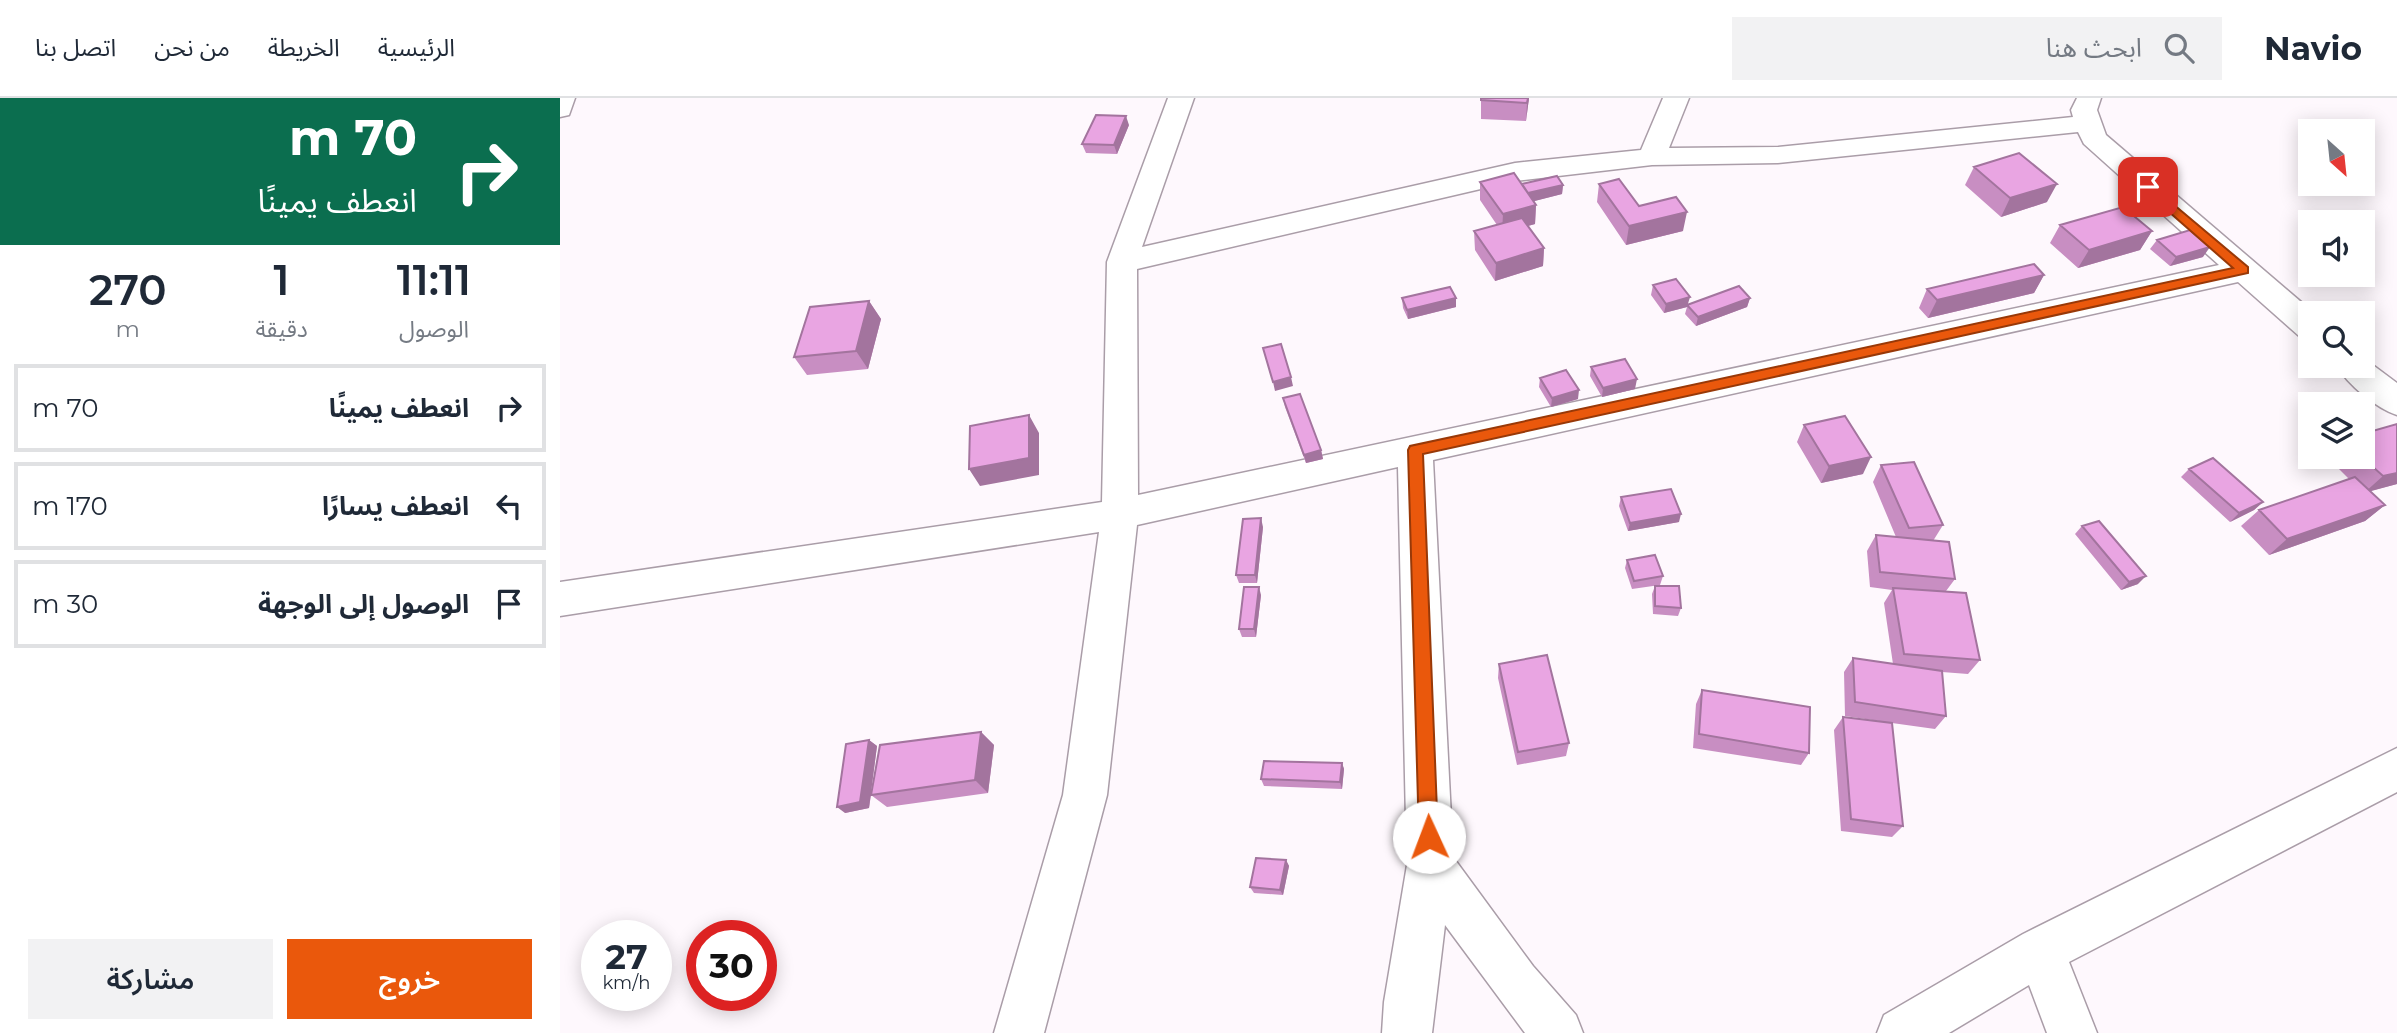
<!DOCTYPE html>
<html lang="ar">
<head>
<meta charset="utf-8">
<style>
  :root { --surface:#fff; --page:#f2f2f3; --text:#1f2937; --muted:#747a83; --line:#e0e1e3; --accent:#ea580c }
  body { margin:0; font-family:Montserrat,"Noto Sans Arabic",sans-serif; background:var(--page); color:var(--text); direction:rtl; height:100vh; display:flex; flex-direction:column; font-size:26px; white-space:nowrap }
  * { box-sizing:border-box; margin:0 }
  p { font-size:23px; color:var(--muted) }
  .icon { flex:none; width:38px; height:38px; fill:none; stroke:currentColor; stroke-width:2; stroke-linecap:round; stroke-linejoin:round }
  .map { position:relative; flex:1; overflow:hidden; direction:ltr }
  .side { display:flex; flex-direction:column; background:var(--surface); width:560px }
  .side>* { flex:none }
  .guide { background:#0b6e4f; color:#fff; overflow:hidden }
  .needle { width:46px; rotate:153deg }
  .fabs { position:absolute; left:1738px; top:21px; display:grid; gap:14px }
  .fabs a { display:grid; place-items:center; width:77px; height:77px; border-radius:0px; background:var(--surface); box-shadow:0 4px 18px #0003; font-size:35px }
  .speed { position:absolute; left:21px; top:822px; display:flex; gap:14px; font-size:35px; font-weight:700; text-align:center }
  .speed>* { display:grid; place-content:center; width:91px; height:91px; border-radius:50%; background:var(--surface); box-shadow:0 4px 18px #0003; line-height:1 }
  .speed small { font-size:18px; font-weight:400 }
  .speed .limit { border:10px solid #d22; background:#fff; color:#111 }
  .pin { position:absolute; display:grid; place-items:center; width:60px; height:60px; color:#fff; margin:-30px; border-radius:14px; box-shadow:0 4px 10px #0006 }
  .me { position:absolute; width:77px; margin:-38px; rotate:358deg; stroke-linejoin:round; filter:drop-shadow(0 0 5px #0008) }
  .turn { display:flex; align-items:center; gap:24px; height:147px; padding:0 28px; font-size:32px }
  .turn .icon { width:91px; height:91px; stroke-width:2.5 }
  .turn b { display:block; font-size:49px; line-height:60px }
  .eta { display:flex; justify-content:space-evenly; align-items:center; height:119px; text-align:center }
  .eta b { font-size:42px; font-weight:600; line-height:49px }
  .action { display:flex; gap:14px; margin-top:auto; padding:14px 28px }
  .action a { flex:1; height:80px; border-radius:0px; background:var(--accent); color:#fff; font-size:28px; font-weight:600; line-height:80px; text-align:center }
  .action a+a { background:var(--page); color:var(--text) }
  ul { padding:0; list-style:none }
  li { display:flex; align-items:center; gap:21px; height:88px; margin:0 14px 10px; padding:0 14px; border:4px solid var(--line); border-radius:0px }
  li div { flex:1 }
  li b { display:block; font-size:26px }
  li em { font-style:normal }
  header { display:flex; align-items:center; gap:42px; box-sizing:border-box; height:98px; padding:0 35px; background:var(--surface); border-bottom:2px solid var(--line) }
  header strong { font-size:33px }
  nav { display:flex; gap:38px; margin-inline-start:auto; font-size:24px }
  .search { width:490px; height:63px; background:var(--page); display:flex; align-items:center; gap:18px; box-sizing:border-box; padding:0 24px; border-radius:0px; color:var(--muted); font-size:26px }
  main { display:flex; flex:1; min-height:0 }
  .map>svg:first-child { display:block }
</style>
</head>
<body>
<header>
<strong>Navio</strong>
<div class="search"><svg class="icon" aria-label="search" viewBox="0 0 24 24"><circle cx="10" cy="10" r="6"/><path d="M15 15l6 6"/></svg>ابحث هنا</div>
<nav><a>الرئيسية</a><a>الخريطة</a><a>من نحن</a><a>اتصل بنا</a></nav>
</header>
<main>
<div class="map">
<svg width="1837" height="935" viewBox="0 0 1837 935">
  <rect width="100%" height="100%" fill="#fef8fd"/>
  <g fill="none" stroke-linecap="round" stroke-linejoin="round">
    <g stroke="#aa9da8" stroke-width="3">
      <path id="minor" d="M 0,0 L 15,0 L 9,17 L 0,19 Z
        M 608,0 L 634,0 L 582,149 L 955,65 L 1081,52 L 1103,0 L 1129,0 L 1109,50 L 1218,49 L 1513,19 L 1511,12 L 1517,0 L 1541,0 L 1537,12 L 1546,37 L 1754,215 L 1750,215 L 1750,241 L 1739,238 L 1678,184 L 873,362 L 893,759 L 973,868 L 1016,917 L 1023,935 L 965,935 L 885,827 L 872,935 L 822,935 L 824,904 L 847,767 L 838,369 L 577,427 L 547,697 L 484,935 L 434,935 L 503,697 L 539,434 L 0,518 L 0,484 L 542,404 L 547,164 ZM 1518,34 L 1524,46 L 1659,167 L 578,397 L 577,171 L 955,83 L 1092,67 L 1218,65 Z
        M 1802,259 L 1837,285 L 1837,317 C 1816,310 1788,287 1777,268 L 1802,268 Z
        M 1837,650 L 1837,694 L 1509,864 L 1537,935 L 1487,935 L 1469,887 L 1389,935 L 1317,935 L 1324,917 L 1463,836 Z"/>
    </g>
    <use href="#minor" fill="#fff" fill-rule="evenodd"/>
  </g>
  <path fill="#c88ec2" d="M 921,0 L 969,0 L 966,23 L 921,21 Z
    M 569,27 L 557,56 L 526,55 L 522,46 Z
    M 1414,69 L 1487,104 L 1441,119 L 1405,87 Z
    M 920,84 L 962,87 L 1003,87 L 1002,96 L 974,103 L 976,107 L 975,126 L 968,128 L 984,150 L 983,168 L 935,183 L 915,152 L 914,133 L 937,127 L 920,102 Z
    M 1039,86 L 1079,108 L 1123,133 L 1066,147 L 1037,104 Z
    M 1500,127 L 1592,133 L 1580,152 L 1518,170 L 1490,145 Z
    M 1597,142 L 1643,159 L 1610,168 L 1590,151 Z
    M 1484,177 L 1474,195 L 1368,220 L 1359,210 L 1367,191 Z
    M 1093,187 L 1128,206 L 1190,200 L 1187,209 L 1136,228 L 1125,216 L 1127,209 L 1104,215 L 1091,197 Z
    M 842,200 L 896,200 L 896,209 L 848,221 L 843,210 Z
    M 309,203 L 321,221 L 308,271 L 247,277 L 234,259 Z
    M 1031,269 L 1075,291 L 1042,299 L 1030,278 Z
    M 980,280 L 1018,301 L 991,309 L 979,289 Z
    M 723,300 L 761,352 L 763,361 L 746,365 L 725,309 Z
    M 1837,326 L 1837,386 L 1810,393 L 1825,407 L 1805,423 L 1709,457 L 1681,428 L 1699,412 L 1789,381 L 1767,359 L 1802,359 Z
    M 1244,327 L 1303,376 L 1261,385 L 1237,344 Z
    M 1321,367 L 1383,427 L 1373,443 L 1395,481 L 1386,493 L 1420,562 L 1408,576 L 1382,574 L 1386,618 L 1375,631 L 1332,625 L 1343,728 L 1332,739 L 1281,733 L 1274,632 L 1283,619 L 1326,624 L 1285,618 L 1284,574 L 1293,560 L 1333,566 L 1324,505 L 1332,492 L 1310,489 L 1307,453 L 1316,437 L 1336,439 L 1313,384 Z
    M 1629,371 L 1703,404 L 1694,412 L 1670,424 L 1621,379 Z
    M 1061,399 L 1119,424 L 1068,433 L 1059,408 Z
    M 1522,428 L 1578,486 L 1561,492 L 1515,436 Z
    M 703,429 L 697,485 L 679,485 L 676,477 Z
    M 1067,462 L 1103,478 L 1100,487 L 1072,491 L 1065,470 Z
    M 1095,488 L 1121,510 L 1118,518 L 1093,516 L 1092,496 Z
    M 701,497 L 696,539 L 682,539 L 679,531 Z
    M 939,566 L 1009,645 L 1006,658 L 957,667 L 938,580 Z
    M 1142,592 L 1249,655 L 1241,667 L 1133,650 L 1136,606 Z
    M 421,634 L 434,647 L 428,695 L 327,709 L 311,697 L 309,710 L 285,715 L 309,642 L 317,648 L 311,693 Z
    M 782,665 L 784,671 L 782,691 L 704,688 L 701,681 Z
    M 726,762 L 729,768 L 723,797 L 694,795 L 690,789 Z"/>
  <path fill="#a3749e" d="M 968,0 L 969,0 L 966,23 L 967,5 Z
    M 566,18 L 569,27 L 557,56 L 554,47 Z
    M 1497,86 L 1487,104 L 1441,119 L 1450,100 Z
    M 1003,87 L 1002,96 L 967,105 L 968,95 Z
    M 976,107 L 975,126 L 942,135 L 943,116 Z
    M 1127,114 L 1123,133 L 1066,147 L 1069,128 Z
    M 1592,133 L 1580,152 L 1518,170 L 1529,152 Z
    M 1650,149 L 1643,159 L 1610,168 L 1616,159 Z
    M 984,150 L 983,168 L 935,183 L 936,165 Z
    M 1484,177 L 1474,195 L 1368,220 L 1377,202 Z
    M 1130,199 L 1127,209 L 1104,215 L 1106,206 Z
    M 896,200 L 896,209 L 848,221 L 847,212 Z
    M 1190,200 L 1187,209 L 1136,228 L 1138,219 Z
    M 309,203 L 321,221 L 308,271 L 296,253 Z
    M 731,279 L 733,288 L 715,293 L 713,284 Z
    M 1077,281 L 1075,291 L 1042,299 L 1043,290 Z
    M 1019,292 L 1018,301 L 991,309 L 992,300 Z
    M 469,317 L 479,335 L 479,377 L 420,388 L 409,371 Z
    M 761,352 L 763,361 L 746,365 L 744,357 Z
    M 1311,359 L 1303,376 L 1261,385 L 1269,368 Z
    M 1837,375 L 1837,386 L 1804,395 L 1823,378 Z
    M 1703,404 L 1694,412 L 1670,424 L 1679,415 Z
    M 1825,407 L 1805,423 L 1709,457 L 1727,441 Z
    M 1121,416 L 1119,424 L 1068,433 L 1070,425 Z
    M 701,420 L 703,429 L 697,485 L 695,477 Z
    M 1586,478 L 1578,486 L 1561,492 L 1569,484 Z
    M 699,489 L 701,497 L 696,539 L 694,531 Z
    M 421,634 L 434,647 L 428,695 L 415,682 Z
    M 309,642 L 317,648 L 309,710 L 285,715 L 277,709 Z
    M 782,665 L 784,671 L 782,691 L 780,684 Z
    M 726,762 L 729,768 L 723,797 L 720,792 Z"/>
  <path fill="#e9a5e2" stroke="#a3749e" stroke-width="2" d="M 921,0 L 968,0 L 967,5 L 921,2 Z
    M 536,17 L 566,18 L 554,47 L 522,46 Z
    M 1459,55 L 1497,86 L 1450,100 L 1414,69 Z
    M 954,75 L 976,107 L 943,116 L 920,84 Z
    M 997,78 L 1003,87 L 968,95 L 962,86 Z
    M 1059,81 L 1079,108 L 1116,99 L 1127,114 L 1069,128 L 1039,86 Z
    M 1563,109 L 1592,133 L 1529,152 L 1500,127 Z
    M 962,120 L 984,150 L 936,165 L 914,133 Z
    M 1630,132 L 1650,149 L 1616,159 L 1597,142 Z
    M 1474,166 L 1484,177 L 1377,202 L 1367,191 Z
    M 1116,181 L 1130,199 L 1106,206 L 1093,187 Z
    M 1179,188 L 1190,200 L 1138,219 L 1127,207 Z
    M 890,189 L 896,200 L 847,212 L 842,200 Z
    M 309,203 L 296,253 L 234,259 L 250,209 Z
    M 721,246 L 731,279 L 713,284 L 703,250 Z
    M 1065,261 L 1077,281 L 1043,290 L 1031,269 Z
    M 1006,272 L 1019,292 L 992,300 L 980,280 Z
    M 740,296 L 761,352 L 744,357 L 723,300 Z
    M 469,317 L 469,360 L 409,371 L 410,328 Z
    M 1285,318 L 1311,359 L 1269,368 L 1244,327 Z
    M 1837,326 L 1837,375 L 1823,378 L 1802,359 L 1802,336 Z
    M 1653,360 L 1703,404 L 1679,415 L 1629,371 Z
    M 1354,364 L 1383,427 L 1349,430 L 1321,367 Z
    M 1795,379 L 1825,407 L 1727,441 L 1699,412 Z
    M 1111,391 L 1121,416 L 1070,425 L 1061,399 Z
    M 701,420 L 695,477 L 676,477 L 683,421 Z
    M 1539,423 L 1586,478 L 1569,484 L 1522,428 Z
    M 1316,437 L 1389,444 L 1395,481 L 1320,474 Z
    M 1095,457 L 1103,478 L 1074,483 L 1067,462 Z
    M 1095,488 L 1119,488 L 1121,510 L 1095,508 Z
    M 684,489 L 699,489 L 694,531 L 679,531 Z
    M 1333,490 L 1406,495 L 1420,562 L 1344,556 Z
    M 987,557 L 1009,645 L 958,654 L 939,566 Z
    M 1293,560 L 1382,573 L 1386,618 L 1295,604 Z
    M 1142,592 L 1250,609 L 1249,655 L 1139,636 Z
    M 1283,619 L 1332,625 L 1343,728 L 1291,721 Z
    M 421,634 L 415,682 L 311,697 L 320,647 Z
    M 309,642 L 300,704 L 277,709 L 286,646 Z
    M 704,663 L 782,665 L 780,684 L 701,681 Z
    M 696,760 L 726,762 L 720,792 L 690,789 Z"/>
  <path fill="#ea580c" stroke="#983908" stroke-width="2" d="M 1588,85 L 1688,169 L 1688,175 L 863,356 L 878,739 L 875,746 L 869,748 L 862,746 L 859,739 L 848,352 L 850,348 L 1673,170 L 1584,92 L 1584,86 Z"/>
</svg>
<div class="fabs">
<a><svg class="needle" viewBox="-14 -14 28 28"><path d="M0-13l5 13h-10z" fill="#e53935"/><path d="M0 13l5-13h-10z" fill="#747a83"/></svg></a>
<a><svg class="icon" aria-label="sound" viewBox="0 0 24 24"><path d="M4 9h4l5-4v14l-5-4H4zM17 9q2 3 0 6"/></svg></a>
<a><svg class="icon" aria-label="search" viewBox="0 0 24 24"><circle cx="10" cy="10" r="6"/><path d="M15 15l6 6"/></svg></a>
<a><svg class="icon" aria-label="layers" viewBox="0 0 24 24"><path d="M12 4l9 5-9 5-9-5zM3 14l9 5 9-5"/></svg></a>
</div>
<div class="speed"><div>27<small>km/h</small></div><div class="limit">30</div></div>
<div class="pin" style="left:1588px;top:89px;background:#d93025"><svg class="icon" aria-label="arrive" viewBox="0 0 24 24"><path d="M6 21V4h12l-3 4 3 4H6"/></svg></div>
<svg class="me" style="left:869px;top:739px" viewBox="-20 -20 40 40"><circle r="19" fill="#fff"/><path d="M0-13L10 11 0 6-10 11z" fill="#ea580c"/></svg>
</div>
<section class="side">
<div class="guide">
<div class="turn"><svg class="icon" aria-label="right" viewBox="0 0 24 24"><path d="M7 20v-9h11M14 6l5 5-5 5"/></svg><div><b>70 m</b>انعطف يمينًا</div></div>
</div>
<div class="eta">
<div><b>11:11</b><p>الوصول</p></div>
<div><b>1</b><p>دقيقة</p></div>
<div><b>270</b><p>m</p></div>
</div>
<ul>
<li><svg class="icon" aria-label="right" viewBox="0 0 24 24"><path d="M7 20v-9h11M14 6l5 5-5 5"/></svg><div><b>انعطف يمينًا</b></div><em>70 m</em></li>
<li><svg class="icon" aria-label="left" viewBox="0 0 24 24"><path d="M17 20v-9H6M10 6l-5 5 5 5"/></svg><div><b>انعطف يسارًا</b></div><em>170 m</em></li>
<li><svg class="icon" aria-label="arrive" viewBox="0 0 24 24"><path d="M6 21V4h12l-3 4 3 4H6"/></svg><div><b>الوصول إلى الوجهة</b></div><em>30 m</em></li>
</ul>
<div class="action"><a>خروج</a><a>مشاركة</a></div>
</section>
</main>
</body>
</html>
